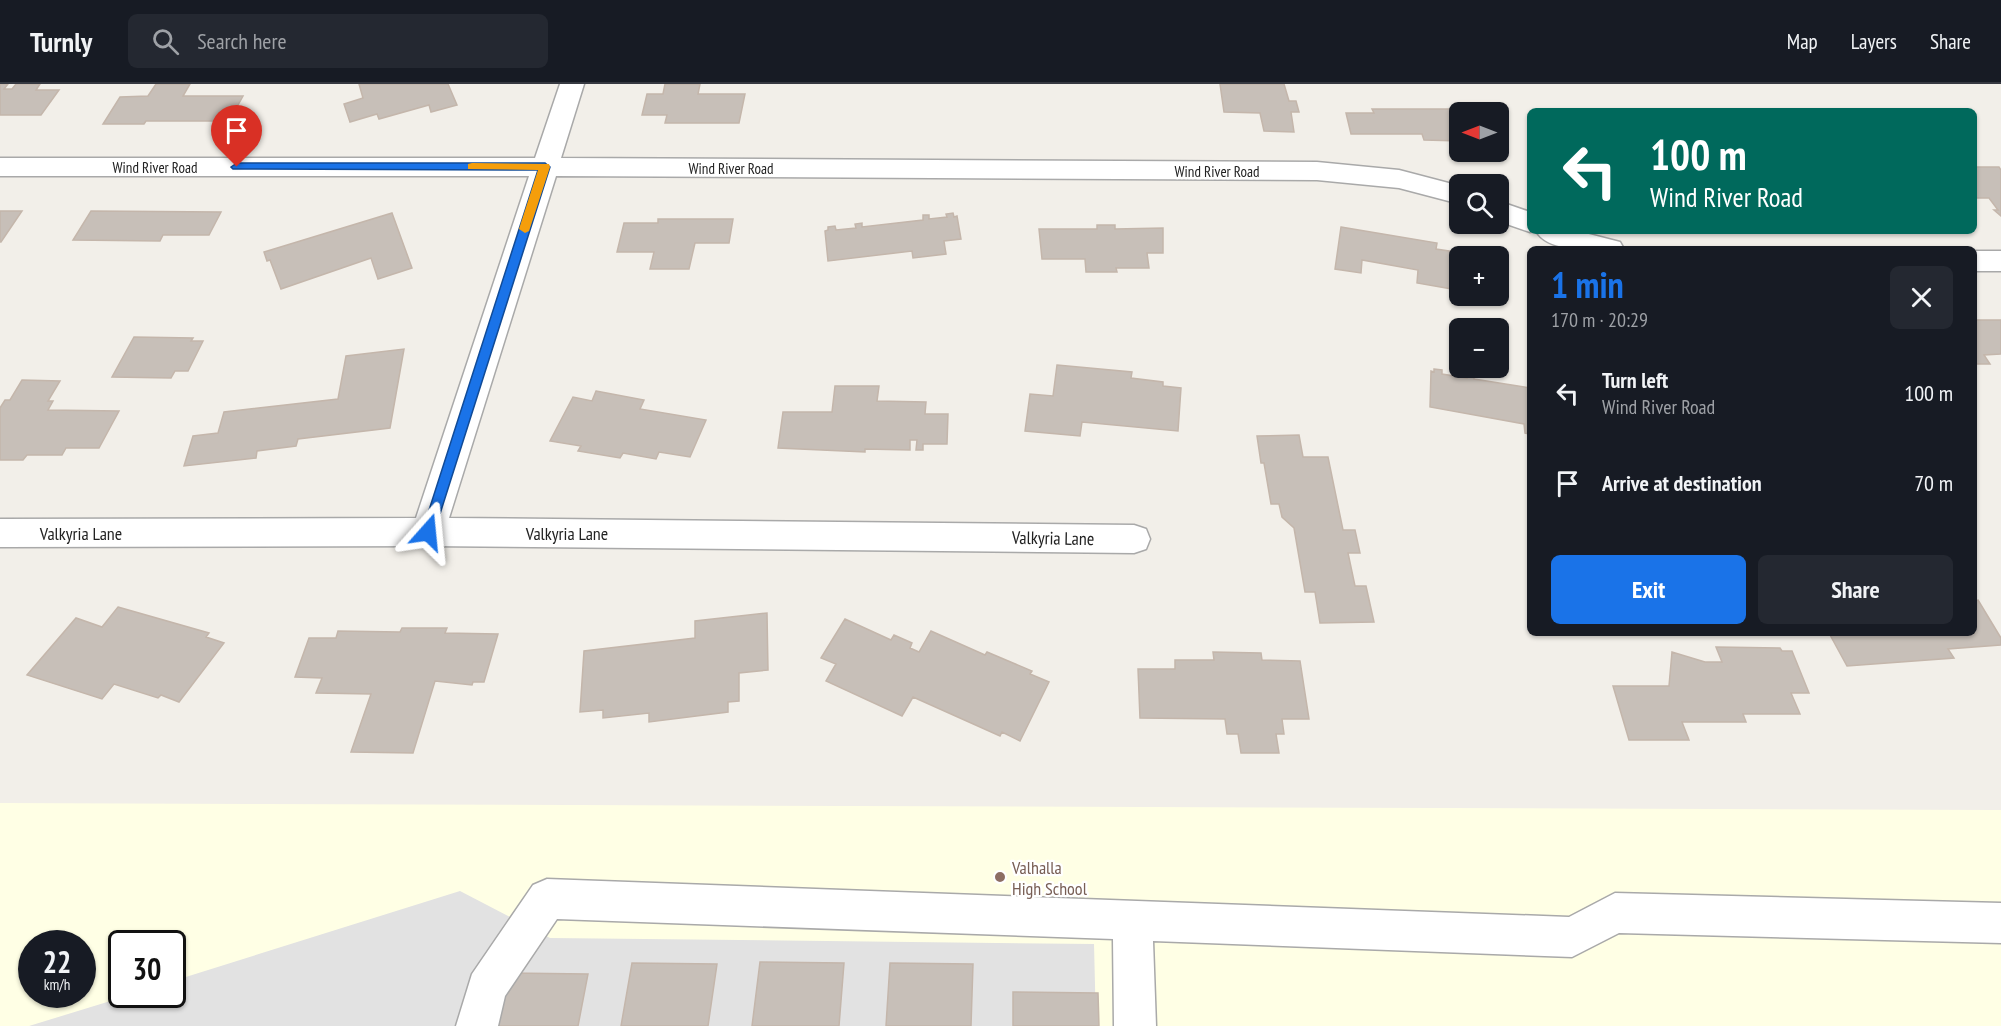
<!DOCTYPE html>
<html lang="en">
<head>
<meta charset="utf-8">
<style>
  :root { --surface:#171b24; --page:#242831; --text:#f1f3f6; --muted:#9ea1a6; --line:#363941; --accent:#1a73e8 }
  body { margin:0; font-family:"PT Sans Narrow",sans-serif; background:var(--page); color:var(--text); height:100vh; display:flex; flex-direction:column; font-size:22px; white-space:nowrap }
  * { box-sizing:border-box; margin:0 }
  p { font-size:20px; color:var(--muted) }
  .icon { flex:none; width:33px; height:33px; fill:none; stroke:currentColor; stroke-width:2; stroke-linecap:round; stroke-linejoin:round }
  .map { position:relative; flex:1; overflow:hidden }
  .details { position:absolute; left:1527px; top:162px; width:450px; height:390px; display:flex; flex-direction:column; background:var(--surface); border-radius:9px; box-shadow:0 2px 4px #0004 }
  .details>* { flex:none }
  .hud { position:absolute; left:1527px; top:24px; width:450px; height:126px; border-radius:9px; box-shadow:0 2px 4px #0004; background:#00695c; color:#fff; overflow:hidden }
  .needle { width:39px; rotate:270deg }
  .buttons { position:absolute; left:1449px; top:18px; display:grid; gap:12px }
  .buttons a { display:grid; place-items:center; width:60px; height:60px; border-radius:9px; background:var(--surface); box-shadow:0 2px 4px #0004; font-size:30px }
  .speed { position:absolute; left:18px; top:846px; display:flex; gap:12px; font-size:30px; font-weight:700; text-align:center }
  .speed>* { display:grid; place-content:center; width:78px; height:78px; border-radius:50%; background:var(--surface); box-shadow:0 2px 4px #0004; line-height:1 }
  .speed small { font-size:15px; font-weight:400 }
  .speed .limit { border:3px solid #111; border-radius:9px; background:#fff; color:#111 }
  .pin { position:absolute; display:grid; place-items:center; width:51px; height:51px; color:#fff; margin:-62px -26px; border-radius:50% 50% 50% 0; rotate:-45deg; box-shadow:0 0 6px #0007 }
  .pin .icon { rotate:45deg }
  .me { position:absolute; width:66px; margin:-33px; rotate:18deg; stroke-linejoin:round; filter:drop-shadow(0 0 4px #0008) }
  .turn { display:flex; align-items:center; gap:21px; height:126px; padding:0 24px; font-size:27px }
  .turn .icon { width:78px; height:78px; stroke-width:2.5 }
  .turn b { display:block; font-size:42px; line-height:51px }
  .round { display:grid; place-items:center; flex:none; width:63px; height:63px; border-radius:9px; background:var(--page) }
  .summary { display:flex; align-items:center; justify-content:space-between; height:102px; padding:0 24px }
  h1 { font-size:36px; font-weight:600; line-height:45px; color:var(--accent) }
  .button { display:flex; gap:12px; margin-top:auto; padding:12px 24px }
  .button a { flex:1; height:69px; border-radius:9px; background:var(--accent); color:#fff; font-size:24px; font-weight:600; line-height:69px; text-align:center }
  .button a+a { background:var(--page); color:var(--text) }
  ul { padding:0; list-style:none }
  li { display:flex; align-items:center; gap:18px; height:90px; padding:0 24px }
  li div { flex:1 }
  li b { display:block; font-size:22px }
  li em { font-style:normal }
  header { display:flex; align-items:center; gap:36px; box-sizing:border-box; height:84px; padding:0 30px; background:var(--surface); border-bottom:2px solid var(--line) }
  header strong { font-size:28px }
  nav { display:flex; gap:33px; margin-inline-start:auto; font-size:21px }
  .search { width:420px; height:54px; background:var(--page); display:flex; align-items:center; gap:15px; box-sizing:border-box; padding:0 21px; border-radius:9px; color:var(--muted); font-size:22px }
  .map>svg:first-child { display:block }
</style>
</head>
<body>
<header>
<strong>Turnly</strong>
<div class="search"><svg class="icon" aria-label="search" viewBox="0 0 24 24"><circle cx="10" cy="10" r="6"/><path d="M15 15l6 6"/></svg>Search here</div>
<nav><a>Map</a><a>Layers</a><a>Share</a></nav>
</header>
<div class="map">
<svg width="2001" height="942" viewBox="0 0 2001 942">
  <rect width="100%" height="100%" fill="#f2efe9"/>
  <path fill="#ffffe5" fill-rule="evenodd" d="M 0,719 L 2001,726 L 2001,942 L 0,942 ZM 32,860 L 82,860 L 82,910 L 32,910 ZM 122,860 L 172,860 L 172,910 L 122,910 Z"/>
  <path fill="#e2e2e2" d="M 460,807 L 550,854 L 1094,860 L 1096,942 L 29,942 L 130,911 L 172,910 L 173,897 Z"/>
  <path fill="#c7bfb8" stroke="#c4b6ab" stroke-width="1.5" d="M 0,0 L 8,0 L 4,5 L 12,5 L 16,0 L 40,0 L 36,6 L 59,6 L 41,31 L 0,31 Z
    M 156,0 L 190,0 L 183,12 L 243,12 L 229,37 L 146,37 L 144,40 L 103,40 L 120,13 L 148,12 Z
    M 359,0 L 448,0 L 457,21 L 431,28 L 429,21 L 379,35 L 377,30 L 350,38 L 344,20 L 363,14 Z
    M 665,0 L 700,0 L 698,10 L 745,10 L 739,39 L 665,39 L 667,31 L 642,31 L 647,10 L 663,10 Z
    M 1220,0 L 1284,0 L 1289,17 L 1296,17 L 1299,28 L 1291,28 L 1294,48 L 1264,47 L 1260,29 L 1224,28 Z
    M 1372,25 L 1467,25 L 1468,28 L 1460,28 L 1460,57 L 1424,56 L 1422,50 L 1351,50 L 1346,29 L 1374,29 Z
    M 1974,83 L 1999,83 L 2001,86 L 2001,132 L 1994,126 L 1998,126 L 1989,114 L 1974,114 Z
    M 0,127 L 22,127 L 1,158 L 0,158 Z
    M 91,127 L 221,128 L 209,151 L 163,151 L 160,157 L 73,156 Z
    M 392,129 L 412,184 L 378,195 L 371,174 L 281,205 L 270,176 L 267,177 L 264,168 Z
    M 953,129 L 954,133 L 957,132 L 961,155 L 944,157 L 946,170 L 913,174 L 912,167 L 828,177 L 825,147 L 828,146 L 828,143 L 835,142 L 836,146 L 856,144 L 855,140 L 862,139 L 862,143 L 923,136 L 923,131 L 929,131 L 929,135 L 947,133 L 946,130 Z
    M 658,135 L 733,135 L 729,159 L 695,159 L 689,185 L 650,185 L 654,168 L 617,168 L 624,139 L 658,139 Z
    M 1097,141 L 1115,141 L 1115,145 L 1163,144 L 1163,169 L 1147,169 L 1149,184 L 1116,184 L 1117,188 L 1086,188 L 1085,175 L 1042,175 L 1039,145 L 1097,145 Z
    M 1341,143 L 1437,159 L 1436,165 L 1483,172 L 1460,172 L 1458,206 L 1417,199 L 1418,186 L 1362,176 L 1361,189 L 1335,185 Z
    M 1974,236 L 2001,236 L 2001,270 L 1984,271 L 1990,280 L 1974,280 Z
    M 134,253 L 193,254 L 191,257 L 203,257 L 188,287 L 175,287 L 171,294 L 112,293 Z
    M 404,265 L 390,344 L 298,355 L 296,362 L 257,367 L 256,374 L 184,382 L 193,352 L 218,349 L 224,328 L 338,315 L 346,272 Z
    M 1057,281 L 1132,288 L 1131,294 L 1163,298 L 1163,302 L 1181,304 L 1178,347 L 1082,338 L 1080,352 L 1025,347 L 1030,310 L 1053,312 Z
    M 1434,285 L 1442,286 L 1442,290 L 1467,294 L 1467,291 L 1474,292 L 1474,295 L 1530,304 L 1530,350 L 1525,349 L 1524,340 L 1430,323 L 1431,287 L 1434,288 Z
    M 22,296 L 60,297 L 48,317 L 53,317 L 48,326 L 119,327 L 99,364 L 66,364 L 62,371 L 27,371 L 23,376 L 0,376 L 0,324 L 5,316 L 10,316 Z
    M 835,302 L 879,302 L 877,317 L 926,318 L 925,330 L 948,330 L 947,360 L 923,360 L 923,366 L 916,366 L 917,356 L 910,356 L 910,366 L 865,365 L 865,368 L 778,364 L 783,328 L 832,328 Z
    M 596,307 L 644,316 L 640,325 L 706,336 L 690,373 L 659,368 L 656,375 L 623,369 L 620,374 L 578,367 L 581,362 L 550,357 L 573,313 L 592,317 Z
    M 1299,351 L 1303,373 L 1328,373 L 1343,446 L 1355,446 L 1360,469 L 1348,469 L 1355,502 L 1366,502 L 1374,538 L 1320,539 L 1315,508 L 1305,508 L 1294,444 L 1282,433 L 1279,420 L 1271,420 L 1264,379 L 1261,379 L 1257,352 Z
    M 1978,516 L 2001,554 L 2001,561 L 1948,565 L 1954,574 L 1847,582 L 1829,549 L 1974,549 L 1974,517 Z
    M 118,523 L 209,549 L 206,553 L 224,559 L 179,618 L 161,611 L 158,614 L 114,600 L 102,615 L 27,591 L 76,534 L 102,543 Z
    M 767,529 L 768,586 L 739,589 L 739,617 L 728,618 L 728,628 L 649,638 L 649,629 L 603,634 L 603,626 L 580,628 L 584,567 L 695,554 L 695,537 Z
    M 845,535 L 891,556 L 894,551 L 912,559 L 910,564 L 919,568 L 931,547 L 985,571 L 987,568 L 1032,587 L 1030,590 L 1049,598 L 1020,657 L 1002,648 L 1000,652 L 913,613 L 902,632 L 826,597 L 836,580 L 821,574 Z
    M 402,544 L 447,544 L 445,549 L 498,550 L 484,598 L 473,598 L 472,601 L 435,597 L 413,669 L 351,668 L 371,610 L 316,609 L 322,594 L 295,593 L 309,554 L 336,554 L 338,547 L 400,548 Z
    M 1716,563 L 1780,564 L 1782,567 L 1792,567 L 1809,609 L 1791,609 L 1800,630 L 1743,630 L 1746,638 L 1682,638 L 1689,656 L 1629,656 L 1613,602 L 1669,602 L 1672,568 L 1705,578 L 1722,578 Z
    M 1213,568 L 1261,569 L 1262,576 L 1300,577 L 1309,635 L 1282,635 L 1284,650 L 1276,650 L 1279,669 L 1241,669 L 1238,650 L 1227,650 L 1225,635 L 1140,634 L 1138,585 L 1175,585 L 1175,576 L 1214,576 Z
    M 760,878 L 844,879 L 839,942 L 752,942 Z
    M 632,879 L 717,880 L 708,942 L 621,942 Z
    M 890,879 L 973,880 L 971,942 L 886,942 Z
    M 505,889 L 588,890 L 578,942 L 492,942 Z
    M 1013,908 L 1098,909 L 1099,942 L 1013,942 Z"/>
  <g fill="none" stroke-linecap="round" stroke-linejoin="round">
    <g stroke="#a9a9a9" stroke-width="3">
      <path id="minor" d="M 560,0 L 584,0 L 561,74 L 1317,78 L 1399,86 L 1460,102 L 1460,120 L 1399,104 L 1317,96 L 556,92 L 449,434 L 1134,441 L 1146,445 L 1150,455 L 1146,465 L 1134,469 L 428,462 L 0,463 L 0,435 L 416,434 L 529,92 L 0,92 L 0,74 L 535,74 Z
        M 1498,117 L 1530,128 L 1530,147 L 1535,147 L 1530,148 L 1498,137 Z
        M 1536,147 L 1577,147 L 1620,158 L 1624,165 C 1600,165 1550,171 1536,147 Z
        M 1974,167 L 2001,167 L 2001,187 L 1974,187 Z
        M 547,795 L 1569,833 L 1615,809 L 2001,819 L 2001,859 L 1619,849 L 1572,873 L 1153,857 L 1156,942 L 1114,942 L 1113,855 L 557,835 L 505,912 L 498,942 L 456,942 L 472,890 L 533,801 Z"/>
    </g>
    <use href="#minor" fill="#fff" fill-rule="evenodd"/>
  </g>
  <path fill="#1a73e8" stroke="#114b97" stroke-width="1.5" d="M 237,79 L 545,79 L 550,83 L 433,452 L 424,452 L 422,448 L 538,86 L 233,85 L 231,83 Z"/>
  <path fill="#f59e0b" d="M 472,79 L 549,80 L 550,83 L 529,147 L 525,149 L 519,145 L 538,86 L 468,85 L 468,80 Z"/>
  <circle fill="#8d6e63" stroke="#fff" stroke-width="2" cx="1000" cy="793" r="6"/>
  <g text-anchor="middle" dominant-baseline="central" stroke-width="4.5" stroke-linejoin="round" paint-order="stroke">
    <g font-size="15" fill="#222" stroke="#fff">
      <text x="155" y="83">Wind River Road</text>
      <text x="731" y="84">Wind River Road</text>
      <text x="1217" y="87">Wind River Road</text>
    </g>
    <g font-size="18" fill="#222" stroke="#fff">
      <text x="81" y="449">Valkyria Lane</text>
      <text x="567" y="449">Valkyria Lane</text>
      <text transform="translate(1053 454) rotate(1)">Valkyria Lane</text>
    </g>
    <g font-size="18" fill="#785e54" stroke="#fff" text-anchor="start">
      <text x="1012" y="783">Valhalla<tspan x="1012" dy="21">High School</tspan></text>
    </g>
  </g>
</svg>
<div class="buttons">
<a><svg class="needle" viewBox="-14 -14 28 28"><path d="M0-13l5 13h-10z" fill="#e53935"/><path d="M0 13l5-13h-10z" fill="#9ea1a6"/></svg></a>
<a><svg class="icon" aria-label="search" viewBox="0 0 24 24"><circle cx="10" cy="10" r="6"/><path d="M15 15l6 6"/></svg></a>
<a>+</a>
<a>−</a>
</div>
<div class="speed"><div>22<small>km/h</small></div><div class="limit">30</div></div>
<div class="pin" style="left:237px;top:83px;background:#d93025"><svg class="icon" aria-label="arrive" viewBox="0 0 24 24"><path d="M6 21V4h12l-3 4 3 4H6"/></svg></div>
<svg class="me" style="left:428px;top:448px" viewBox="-20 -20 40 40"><path d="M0-17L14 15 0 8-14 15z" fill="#1a73e8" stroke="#fff" stroke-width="4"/></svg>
<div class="hud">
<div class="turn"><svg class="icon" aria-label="left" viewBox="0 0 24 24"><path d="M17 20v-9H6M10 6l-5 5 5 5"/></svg><div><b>100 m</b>Wind River Road</div></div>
</div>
<section class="details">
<div class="summary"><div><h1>1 min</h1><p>170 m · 20:29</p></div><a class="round"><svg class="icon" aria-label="close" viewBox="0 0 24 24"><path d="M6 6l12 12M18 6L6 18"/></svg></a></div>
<ul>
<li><svg class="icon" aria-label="left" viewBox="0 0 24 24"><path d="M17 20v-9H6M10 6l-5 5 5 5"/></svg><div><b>Turn left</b><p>Wind River Road</p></div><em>100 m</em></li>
<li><svg class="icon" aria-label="arrive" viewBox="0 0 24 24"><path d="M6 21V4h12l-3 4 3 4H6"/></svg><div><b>Arrive at destination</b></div><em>70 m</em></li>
</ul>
<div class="button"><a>Exit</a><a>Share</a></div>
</section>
</div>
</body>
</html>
